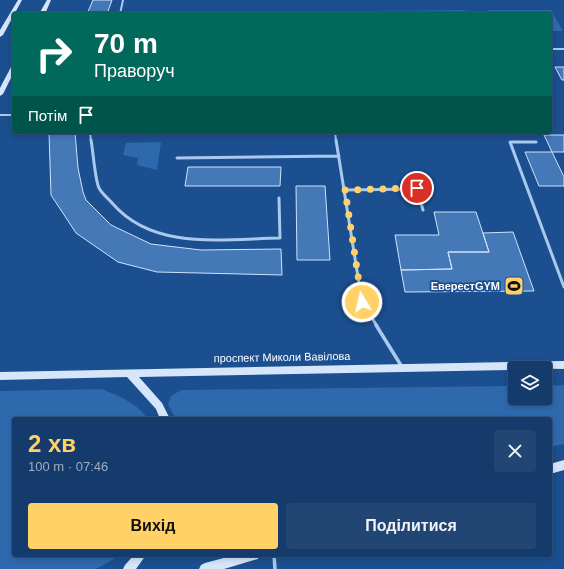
<!DOCTYPE html>
<html lang="uk">
<head>
<meta charset="utf-8">
<style>
  :root { --surface:#143b6b; --page:#214673; --text:#f1f3f6; --muted:#9dadc1; --line:#33557e; --accent:#ffd166 }
  body { margin:0; font-family:Helvetica,sans-serif; background:var(--page); color:var(--text); height:100vh; display:flex; flex-direction:column; font-size:15px; white-space:nowrap }
  * { box-sizing:border-box; margin:0 }
  p { font-size:13px; color:var(--muted) }
  .icon { flex:none; width:22px; height:22px; fill:none; stroke:currentColor; stroke-width:2; stroke-linecap:round; stroke-linejoin:round }
  .map { position:relative; flex:1; overflow:hidden }
  .side { position:absolute; left:12px; top:417px; width:540px; height:140px; display:flex; flex-direction:column; background:var(--surface); border-radius:4px; box-shadow:0 2px 6px #0003,0 0 0 1px var(--line) }
  .side>* { flex:none }
  .guide { position:absolute; left:12px; top:12px; width:540px; height:122px; border-radius:4px; box-shadow:0 2px 6px #0003,0 0 0 1px var(--line); background:#00695c; color:#fff; overflow:hidden }
  .buttons { position:absolute; left:508px; top:361px; display:grid; gap:8px }
  .buttons a { display:grid; place-items:center; width:44px; height:44px; border-radius:4px; background:var(--surface); box-shadow:0 2px 6px #0003,0 0 0 1px var(--line); font-size:20px }
  .pin { position:absolute; display:grid; place-items:center; width:34px; height:34px; color:#fff; margin:-17px; border:2px solid #fff; border-radius:50%; box-shadow:0 1px 4px #0007 }
  .me { position:absolute; width:44px; margin:-22px; rotate:351deg; stroke-linejoin:round; filter:drop-shadow(0 0 3px #0008) }
  .turn { display:flex; align-items:center; gap:14px; height:84px; padding:0 16px; font-size:18px }
  .turn .icon { width:52px; height:52px; stroke-width:2.5 }
  .turn b { display:block; font-size:28px; line-height:34px }
  .then { display:flex; align-items:center; height:38px; padding:0 16px; background:#0003; gap:8px; font-size:15px }
  .round { display:grid; place-items:center; flex:none; width:42px; height:42px; border-radius:4px; background:var(--page) }
  .head { display:flex; align-items:center; justify-content:space-between; height:68px; padding:0 16px }
  h1 { font-size:24px; font-weight:700; line-height:30px; color:var(--accent) }
  .button { display:flex; gap:8px; margin-top:auto; padding:8px 16px }
  .button a { flex:1; height:46px; border-radius:4px; background:var(--accent); color:#111; font-size:16px; font-weight:700; line-height:46px; text-align:center }
  .button a+a { background:var(--page); color:var(--text) }
  .map>svg:first-child { display:block }
</style>
</head>
<body>
<div class="map">
<svg width="564" height="569" viewBox="0 0 564 569">
  <rect width="100%" height="100%" fill="#1b4f8f"/>
  <path fill="#2e69ad" d="M 463,10 L 473,11 L 477,14 L 357,14 L 365,11 Z
    M 488,10 L 551,10 L 563,31 L 550,31 L 550,14 L 490,14 Z
    M 161,142 L 157,170 L 137,165 L 138,158 L 123,155 L 126,143 Z
    M 564,385 L 564,444 L 550,447 L 550,419 L 176,419 L 168,405 L 171,396 L 181,390 L 515,386 L 515,398 L 545,398 L 545,386 Z
    M 102,389 C 119,396 137,403 148,419 L 14,419 L 14,555 L 121,555 L 96,569 L 0,569 L 0,391 Z"/>
  <path fill="#4478b7" stroke="#cfe3fa" d="M 93,0 L 112,0 L 107,14 L 87,14 Z
    M 555,67 L 564,67 L 564,80 L 562,80 Z
    M 49,132 L 75,132 L 78,168 L 83,192 L 86,200 L 111,225 L 151,244 L 201,250 L 281,249 L 282,275 L 157,272 L 118,262 L 76,233 L 51,195 Z
    M 544,135 L 564,135 L 564,152 L 552,152 Z
    M 525,152 L 552,152 L 564,177 L 564,186 L 539,186 Z
    M 188,167 L 281,167 L 280,186 L 185,186 Z
    M 296,186 L 325,186 L 330,260 L 297,260 Z
    M 434,212 L 476,212 L 489,252 L 448,252 L 452,269 L 401,270 L 395,235 L 439,235 Z
    M 513,232 L 534,291 L 405,292 L 401,270 L 452,269 L 448,252 L 489,252 L 483,233 Z"/>
  <g fill="none" stroke-linecap="round" stroke-linejoin="round">
    <path stroke="#a9c9ee" stroke-width="2" d="M 120,14 L 123,0
      M 550,49 L 564,49
      M 0,115 L 14,115
      M 90,132 L 91,141
      M 335,132 L 336,141"/>
    <path stroke="#a9c9ee" stroke-width="3" d="M 91,140 C 93,150 95,180 99,188 C 102,194 109,199 113,204 C 154,251 224,239 280,238 L 279,198
      M 336,140 L 362,302 L 377,326
      M 536,142 L 510,142 L 564,287
      M 177,158 L 339,156
      M 345,190 L 417,189 L 423,210"/>
    <path stroke="#a9c9ee" stroke-width="3.5" d="M 376,325 L 402,367
      M 274,555 L 275,569"/>
    <path fill="#d6e6fa" fill-rule="evenodd" d="M 18,0 L 22,0 L 3,35 L 0,37 L 0,30 Z
      M 47,0 L 51,0 L 45,14 L 39,14 Z
      M 14,65 L 14,72 L 3,94 L 0,96 L 0,88 L 11,67 Z
      M 564,361 L 564,369 L 515,368 L 515,370 L 139,377 L 162,403 L 170,419 L 160,419 L 156,409 L 127,377 L 0,380 L 0,372 Z
      M 564,460 L 564,470 L 550,474 L 550,464 Z
      M 134,555 L 146,555 L 136,569 L 123,569 L 125,565 Z
      M 235,555 L 259,555 L 258,559 L 254,560 L 224,569 L 199,569 L 201,565 L 205,563 Z"/>
  </g>
  <g fill="none" stroke-linecap="round" stroke-linejoin="round">
    <path stroke="#ffd166" stroke-width="7" stroke-dasharray="0 12.6" d="M 362,302 L 345,190 L 417,188"/>
  </g>
  <defs>
    <g id="stadium-square" transform="scale(1)"><rect x="-9" y="-9" width="18" height="18" rx="4" fill="#ffd166" stroke="#1b4f8f"/><path d="M0-5a6.5 5 0 1 0 0 10a6.5 5 0 1 0 0-10ZM-3.5-1.8h7v3.6h-7Z" fill="#111"/></g>
  </defs>
  <g fill-rule="evenodd">
    <use href="#stadium-square" x="514" y="286"/>
  </g>
  <g text-anchor="middle" dominant-baseline="central" stroke-width="3.5" stroke-linejoin="round" paint-order="stroke">
    <g font-size="11" font-weight="bold" fill="#fff" stroke="#1b4f8f" text-anchor="end">
      <text x="500" y="286">ЕверестGYM</text>
    </g>
    <g font-size="11" fill="#fff" stroke="#1b4f8f">
      <text transform="translate(282 357) rotate(-1)">проспект Миколи Вавілова</text>
    </g>
  </g>
</svg>
<div class="buttons">
<a><svg class="icon" aria-label="layers" viewBox="0 0 24 24"><path d="M12 4l9 5-9 5-9-5zM3 14l9 5 9-5"/></svg></a>
</div>
<div class="pin" style="left:417px;top:188px;background:#d93025"><svg class="icon" aria-label="arrive" viewBox="0 0 24 24"><path d="M6 21V4h12l-3 4 3 4H6"/></svg></div>
<svg class="me" style="left:362px;top:302px" viewBox="-20 -20 40 40"><circle r="17" fill="#ffd166" stroke="#fff" stroke-width="3"/><path d="M0-11L8 9 0 5-8 9z" fill="#fff"/></svg>
<div class="guide">
<div class="turn"><svg class="icon" aria-label="right" viewBox="0 0 24 24"><path d="M7 20v-9h11M14 6l5 5-5 5"/></svg><div><b>70 m</b>Праворуч</div></div>
<div class="then">Потім<svg class="icon" aria-label="arrive" viewBox="0 0 24 24"><path d="M6 21V4h12l-3 4 3 4H6"/></svg></div>
</div>
<section class="side">
<div class="head"><div><h1>2 хв</h1><p>100 m · 07:46</p></div><a class="round"><svg class="icon" aria-label="close" viewBox="0 0 24 24"><path d="M6 6l12 12M18 6L6 18"/></svg></a></div>
<div class="button"><a>Вихід</a><a>Поділитися</a></div>
</section>
</div>
</body>
</html>
